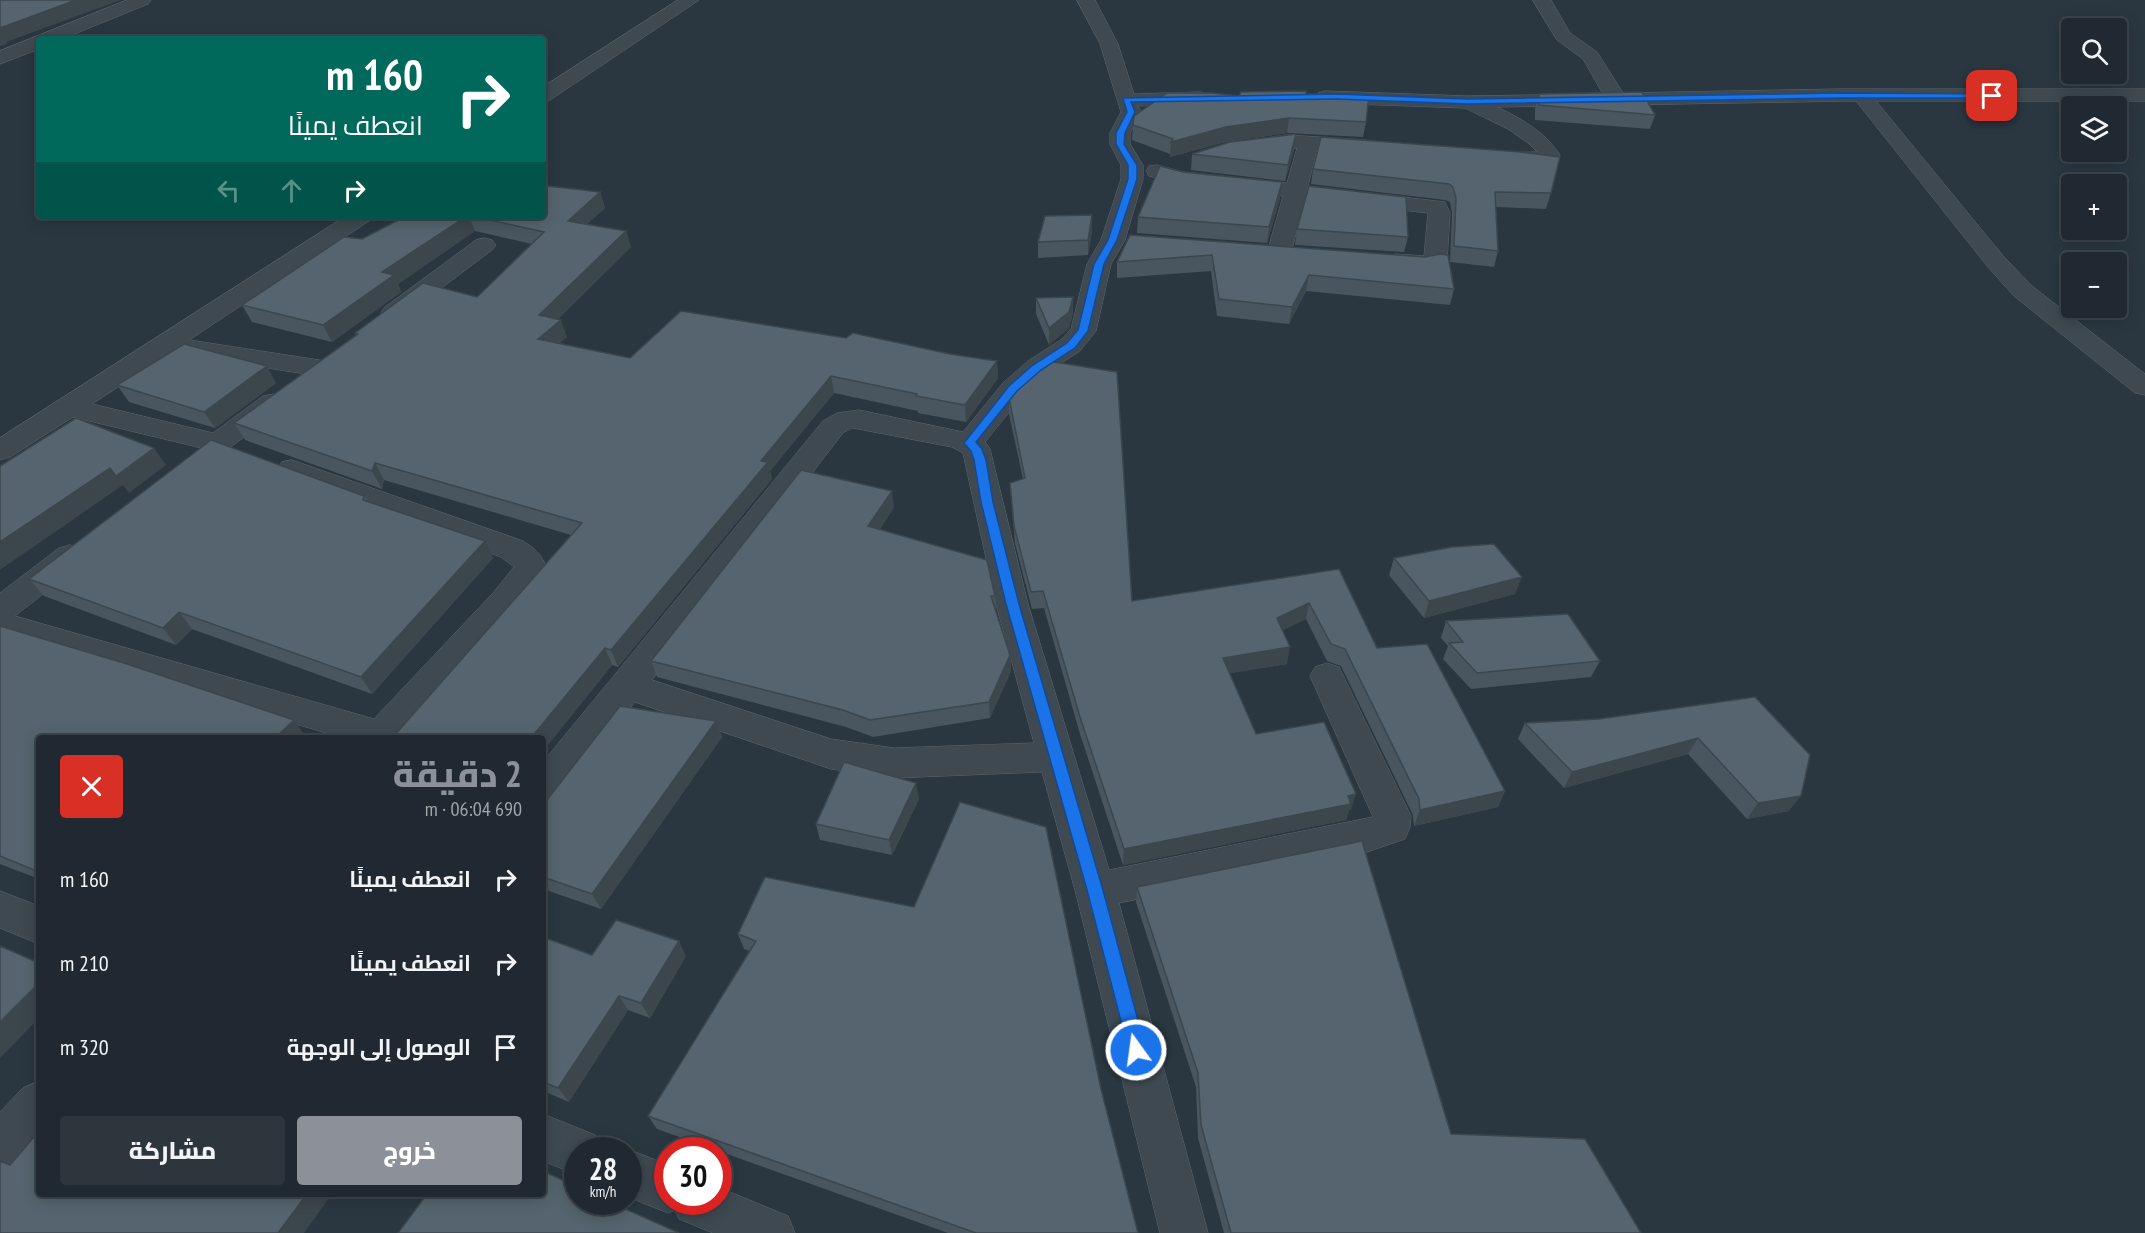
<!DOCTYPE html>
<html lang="ar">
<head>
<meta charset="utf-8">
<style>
  :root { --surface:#202931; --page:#2d353d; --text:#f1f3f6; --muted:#a2a6ab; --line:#3d454d; --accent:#8c9099 }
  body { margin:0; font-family:"PT Sans Narrow",Cairo,sans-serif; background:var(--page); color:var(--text); direction:rtl; height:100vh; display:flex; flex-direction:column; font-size:22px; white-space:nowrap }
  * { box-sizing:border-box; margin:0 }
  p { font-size:20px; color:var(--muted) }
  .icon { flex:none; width:33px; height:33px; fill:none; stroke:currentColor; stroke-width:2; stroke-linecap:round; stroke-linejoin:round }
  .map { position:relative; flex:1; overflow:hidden; direction:ltr }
  .drawer { position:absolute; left:36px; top:735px; width:510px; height:462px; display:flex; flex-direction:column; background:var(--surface); border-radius:6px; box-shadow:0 3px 15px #0003,0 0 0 2px var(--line); direction:rtl }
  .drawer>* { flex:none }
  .guide { position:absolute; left:36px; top:36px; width:510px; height:183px; border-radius:6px; box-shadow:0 3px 15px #0003,0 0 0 2px var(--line); direction:rtl; background:#00695c; color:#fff; overflow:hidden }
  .tools { position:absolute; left:2061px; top:18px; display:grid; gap:12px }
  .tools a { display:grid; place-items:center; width:66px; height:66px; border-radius:6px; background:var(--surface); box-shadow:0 3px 15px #0003,0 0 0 2px var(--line); font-size:30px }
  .speed { position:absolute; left:564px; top:1137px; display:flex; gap:12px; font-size:30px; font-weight:700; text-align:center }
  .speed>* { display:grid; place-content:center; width:78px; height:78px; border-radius:50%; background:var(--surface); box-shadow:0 3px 15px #0003,0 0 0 2px var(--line); line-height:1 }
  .speed small { font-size:15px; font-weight:400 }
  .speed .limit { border:9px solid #d22; background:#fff; color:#111 }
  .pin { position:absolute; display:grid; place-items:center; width:51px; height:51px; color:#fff; margin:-26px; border-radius:12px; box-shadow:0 3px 9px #0006 }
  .me { position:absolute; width:66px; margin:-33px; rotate:346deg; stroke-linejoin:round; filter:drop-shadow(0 0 4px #0008) }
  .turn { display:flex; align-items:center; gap:21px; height:126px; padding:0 24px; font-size:27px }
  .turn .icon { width:78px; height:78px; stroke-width:2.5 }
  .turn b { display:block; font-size:42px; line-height:51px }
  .lanes { display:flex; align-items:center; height:57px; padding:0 24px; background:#0003; justify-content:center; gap:30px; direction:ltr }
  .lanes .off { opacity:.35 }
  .round { display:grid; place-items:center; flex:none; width:63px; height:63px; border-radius:6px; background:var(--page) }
  .head { display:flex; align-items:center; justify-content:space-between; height:102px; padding:0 24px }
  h1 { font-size:36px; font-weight:800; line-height:45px; color:var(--accent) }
  .cta { display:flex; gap:12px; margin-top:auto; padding:12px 24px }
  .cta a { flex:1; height:69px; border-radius:6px; background:var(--accent); color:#fff; font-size:24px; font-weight:800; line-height:69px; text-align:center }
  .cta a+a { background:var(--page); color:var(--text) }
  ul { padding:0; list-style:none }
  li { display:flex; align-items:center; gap:18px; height:84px; padding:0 24px }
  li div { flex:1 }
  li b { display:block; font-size:22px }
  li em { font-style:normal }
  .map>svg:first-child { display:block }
</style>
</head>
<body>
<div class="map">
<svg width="2145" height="1233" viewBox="0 0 2145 1233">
  <rect width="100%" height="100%" fill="#2a3741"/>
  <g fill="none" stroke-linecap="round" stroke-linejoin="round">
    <g stroke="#5c676f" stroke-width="1">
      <path id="minor" d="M 127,0 L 151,0 L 148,4 L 62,39 L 39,39 L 39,49 L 0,64 L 0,51 Z
        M 678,0 L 699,0 L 550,100 L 543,102 L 543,87 Z
        M 1077,0 L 1095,0 L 1118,44 L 1134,94 L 1201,92 L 1208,94 L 1211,98 L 1208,102 L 1201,104 L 1138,106 L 1141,112 L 1130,133 L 1130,144 L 1143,165 L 1143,179 L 1125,240 L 1111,264 L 1096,331 L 1080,351 L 1046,373 L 1023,395 L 985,442 L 990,449 L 1028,604 L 1109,870 L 1373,817 L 1310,676 L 1315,667 L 1327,663 L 1339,667 L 1411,816 L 1410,827 L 1405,839 L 1364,853 L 1119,903 L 1208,1233 L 1160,1233 L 1075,890 L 1042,772 L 894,778 L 831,769 L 635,702 L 556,800 L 543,805 L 543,762 L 823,421 L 837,413 L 859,410 L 963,432 L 1003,383 L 1028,361 L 1062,339 L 1071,329 L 1087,264 L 1101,240 L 1121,179 L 1121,165 L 1110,144 L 1110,133 L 1121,112 L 1100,44 ZM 853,428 L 952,447 L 963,453 L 996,604 L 1034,743 L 894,748 L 831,739 L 652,680 L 843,433 Z
        M 1533,0 L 1551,0 L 1570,33 L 1597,52 L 1623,93 L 1840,89 L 2145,89 L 2145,101 L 1876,101 L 2004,257 L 2032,286 L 2145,374 L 2145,395 L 2135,393 L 2014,296 L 1988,267 L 1856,101 L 1497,107 C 1522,119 1544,131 1560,155 L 1555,164 L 1547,165 L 1498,163 L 1495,158 L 1498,153 L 1537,152 L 1528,143 L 1508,129 L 1465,108 L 1325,103 L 1318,101 L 1315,97 L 1318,93 L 1325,91 L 1467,96 L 1603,94 L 1583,59 L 1557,40 Z
        M 1287,135 L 1365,140 L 1372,142 L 1375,146 L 1372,150 L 1365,152 L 1317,149 L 1308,186 L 1445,202 L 1450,213 L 1447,261 L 1443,266 L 1421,271 L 1388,266 L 1384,261 L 1388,256 L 1396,254 L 1424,256 L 1428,213 L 1305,199 L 1291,253 L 1287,258 L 1279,260 L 1271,258 L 1267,253 L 1283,196 L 1182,185 L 1149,176 L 1146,171 L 1149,166 L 1157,165 L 1183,172 L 1287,183 L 1297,148 L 1252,151 L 1245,149 L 1242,145 L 1245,141 Z
        M 346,216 L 372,216 L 369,221 L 189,340 L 319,360 L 328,362 L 332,368 L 328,374 L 319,376 L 170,353 L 92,404 L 213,433 L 263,396 L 273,394 L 283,396 L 287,402 L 283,408 L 228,449 L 218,452 L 73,417 L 10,457 L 0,460 L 0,438 Z
        M 484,238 L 492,240 L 496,245 L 492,250 L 403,317 L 394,320 L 385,317 L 381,312 L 385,307 L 476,240 Z
        M 292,460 L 523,541 C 535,549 541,553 546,567 L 535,587 L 400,738 L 343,738 L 0,636 L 0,593 L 59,548 L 70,545 L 81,548 L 86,556 L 81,564 L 15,616 L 374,719 L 493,593 L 514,567 L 501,557 L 282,476 L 277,469 L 282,462 Z
        M 0,891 L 39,906 L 39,944 L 0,928 Z
        M 39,1081 L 39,1138 L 16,1162 L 0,1169 L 0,1112 L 23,1088 Z
        M 543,1114 L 595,1135 L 601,1150 L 578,1150 L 578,1175 L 543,1161 Z
        M 628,1149 L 668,1165 L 668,1202 L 718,1202 L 718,1187 L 788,1216 L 795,1233 L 713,1233 L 679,1219 L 675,1210 L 668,1213 L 628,1197 L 628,1150 L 625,1150 Z"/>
    </g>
    <use href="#minor" fill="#3e4951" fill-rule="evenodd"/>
  </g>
  <path fill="#49565f" d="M 1306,94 L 1366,122 L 1363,137 L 1287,133 L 1225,142 L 1170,157 L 1170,154 L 1132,140 L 1133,125 L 1239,96 Z
    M 1539,94 L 1655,115 L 1650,129 L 1535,120 L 1535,109 Z
    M 1296,134 L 1294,150 L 1285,181 L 1191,170 L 1192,154 Z
    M 1313,169 L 1551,193 L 1546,209 L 1496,207 L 1498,251 L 1494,267 L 1450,262 L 1452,213 L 1450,202 L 1445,200 L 1311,184 Z
    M 1183,172 L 1282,182 L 1280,198 L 1267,243 L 1137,233 L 1138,217 Z
    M 600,192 L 605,208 L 587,224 L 626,231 L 631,247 L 558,319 L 567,337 L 560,343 L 630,358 L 846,338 L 997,361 L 998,378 L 966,422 L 918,413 L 918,411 L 834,393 L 770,471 L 772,479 L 618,667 L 612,665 L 543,751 L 543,738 L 571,535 L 384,480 L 382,489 L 245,440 L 234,423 L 356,335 L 355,333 L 477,297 L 532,244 L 475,231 L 398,284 L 401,292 L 332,342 L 252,322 L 242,305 L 406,216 L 543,216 Z
    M 1297,229 L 1408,237 L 1404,252 L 1295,245 Z
    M 1092,231 L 1088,255 L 1038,258 L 1038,242 Z
    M 1130,235 L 1454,289 L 1450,305 L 1306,291 L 1289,324 L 1217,316 L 1211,271 L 1117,278 L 1117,262 Z
    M 1036,298 L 1073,313 L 1069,328 L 1049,345 L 1036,314 Z
    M 276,383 L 215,428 L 129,402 L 117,385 Z
    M 1009,398 L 1132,601 L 1339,569 L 1377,648 L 1505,791 L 1498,807 L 1414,826 L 1413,815 L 1341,666 L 1327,661 L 1306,619 L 1283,630 L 1287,664 L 1229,673 L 1256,734 L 1351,810 L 1349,810 L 1346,820 L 1123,865 L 1080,734 L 1044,608 L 1032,609 L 1015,543 L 1010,483 L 1023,479 L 1009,414 Z
    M 364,496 L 368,501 L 493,558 L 372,694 L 192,629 L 176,645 L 44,596 L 29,579 Z
    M 894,507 L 880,529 L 995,596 L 996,611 L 1010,655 L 1011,671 L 990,718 L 873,737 L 846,727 L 657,677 L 651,661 Z
    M 1394,558 L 1515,594 L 1424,618 L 1389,575 Z
    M 1446,621 L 1600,661 L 1591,677 L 1471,689 L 1443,659 L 1448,646 L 1441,638 Z
    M 0,626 L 306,737 L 39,738 L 39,879 L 0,864 Z
    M 1755,697 L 1789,811 L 1747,819 L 1688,754 L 1564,788 L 1518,739 L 1525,723 L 1599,719 Z
    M 716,721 L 722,737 L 601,909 L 543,889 L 543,805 Z
    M 919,799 L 892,855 L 820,840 L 816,824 Z
    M 1137,887 L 1451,1134 L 1641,1233 L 1224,1233 L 1198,1138 L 1196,1087 L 1136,902 Z
    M 738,934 L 1101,1089 L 1138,1233 L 948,1233 L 657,1129 L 648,1116 L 750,951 L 744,949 Z
    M 543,937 L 592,955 L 686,956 L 650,1018 L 628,1010 L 569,1102 L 543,1091 Z"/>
  <path fill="#3c464d" d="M 76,0 L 121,0 L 6,42 L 7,44 L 0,46 L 0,28 Z
    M 1289,118 L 1287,133 L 1225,142 L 1170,157 L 1171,142 L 1226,127 Z
    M 1296,134 L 1294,150 L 1285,181 L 1288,165 Z
    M 1282,182 L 1280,198 L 1267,243 L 1269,227 Z
    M 600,192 L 605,208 L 573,237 L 568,221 Z
    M 1092,215 L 1092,231 L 1088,255 L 1088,240 Z
    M 467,216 L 469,216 L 475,231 L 398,284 L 401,292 L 332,342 L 323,325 L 382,272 Z
    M 626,231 L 631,247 L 545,332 L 539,315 Z
    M 1309,275 L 1306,291 L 1289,324 L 1292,307 Z
    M 1073,297 L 1073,313 L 1069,328 L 1049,345 L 1049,328 Z
    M 561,320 L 567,337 L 545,356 L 538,339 Z
    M 997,361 L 998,378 L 966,422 L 965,405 Z
    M 267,366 L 276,383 L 215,428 L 204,412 Z
    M 831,376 L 834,393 L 770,471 L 772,479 L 618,667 L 611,650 L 761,461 Z
    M 154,448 L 166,465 L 129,493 L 123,485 L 0,570 L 0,542 L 110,468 Z
    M 375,463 L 384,480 L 382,489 L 372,471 Z
    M 892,491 L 894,507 L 871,543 L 868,526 Z
    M 485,541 L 493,558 L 372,694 L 361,677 Z
    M 1522,577 L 1515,594 L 1424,618 L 1429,601 Z
    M 1309,603 L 1306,619 L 1274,634 L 1277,618 Z
    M 179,612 L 192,629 L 176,645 L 163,628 Z
    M 1290,647 L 1287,664 L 1220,675 L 1223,658 Z
    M 605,648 L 612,665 L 543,751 L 543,738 L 531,738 Z
    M 1010,655 L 1011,671 L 990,718 L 989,702 Z
    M 294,720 L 306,737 L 305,738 L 275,738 Z
    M 716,721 L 722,737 L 601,909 L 592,894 Z
    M 1698,738 L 1688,754 L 1564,788 L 1572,772 Z
    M 916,783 L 919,799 L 892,855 L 889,840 Z
    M 1505,791 L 1498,807 L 1414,826 L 1420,810 Z
    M 1356,794 L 1351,810 L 1349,810 L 1346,820 L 1123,865 L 1124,849 Z
    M 1801,796 L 1789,811 L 1747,819 L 1758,803 Z
    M 679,941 L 686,956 L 650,1018 L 641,1003 Z
    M 39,983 L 39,1018 L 0,1058 L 0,1022 Z
    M 619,996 L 628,1010 L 569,1102 L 558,1088 Z
    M 307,1194 L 332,1194 L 304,1233 L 278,1233 Z"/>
  <path fill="#55646e" stroke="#3c464d" stroke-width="1.5" d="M 0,0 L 76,0 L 0,28 Z
    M 1306,91 L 1306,94 L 1369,95 L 1366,122 L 1289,118 L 1226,127 L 1171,142 L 1173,139 L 1133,125 L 1134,116 L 1167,93 L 1211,93 L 1239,96 L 1241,92 Z
    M 1642,92 L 1655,115 L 1539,105 L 1539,94 Z
    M 1296,134 L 1288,165 L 1192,154 L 1230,142 Z
    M 1321,137 L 1521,152 L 1560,157 L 1551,193 L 1495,192 L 1498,251 L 1454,246 L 1456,198 L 1453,187 L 1449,184 L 1313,169 Z
    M 1160,166 L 1183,172 L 1282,182 L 1269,227 L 1138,217 Z
    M 548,186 L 600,192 L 568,221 L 626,231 L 539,315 L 561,320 L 538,339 L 630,358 L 681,311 L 846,338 L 853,333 L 950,354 L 997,361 L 965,405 L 916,396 L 917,394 L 831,376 L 761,461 L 768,462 L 611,650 L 605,648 L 531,738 L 392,738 L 582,523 L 375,463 L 372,471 L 234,423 L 358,334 L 355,333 L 423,283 L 477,297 L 544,232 L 472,216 L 543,216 L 543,190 Z
    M 1309,186 L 1406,197 L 1408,237 L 1297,229 Z
    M 1092,215 L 1088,240 L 1038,242 L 1045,216 Z
    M 406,216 L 467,216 L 382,272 L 394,275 L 323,325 L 242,305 L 344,237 L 362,239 Z
    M 1130,235 L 1425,257 L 1440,254 L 1448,255 L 1454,289 L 1309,275 L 1292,307 L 1219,299 L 1212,255 L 1117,262 Z
    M 1073,297 L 1069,312 L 1049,328 L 1036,298 Z
    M 184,344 L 267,366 L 204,412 L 117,385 Z
    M 1048,361 L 1117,372 L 1132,601 L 1339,569 L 1377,648 L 1427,644 L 1505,791 L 1420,810 L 1419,799 L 1345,649 L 1331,644 L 1309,603 L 1277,618 L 1290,647 L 1223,658 L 1256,734 L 1324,722 L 1356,794 L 1348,796 L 1351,804 L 1124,849 L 1080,717 L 1043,591 L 1031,592 L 1014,526 L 1010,483 L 1025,478 L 1009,398 L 1035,369 L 1042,370 Z
    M 76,418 L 154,448 L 116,476 L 110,468 L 0,542 L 0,466 Z
    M 211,440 L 364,496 L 363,500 L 485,541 L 361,677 L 179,612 L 163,628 L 29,579 Z
    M 801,470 L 892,491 L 868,526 L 987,560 L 995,596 L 991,596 L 1010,655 L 989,702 L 870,720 L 843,710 L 651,661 Z
    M 1494,544 L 1522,577 L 1429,601 L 1394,558 L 1452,547 Z
    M 1568,614 L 1600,661 L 1477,673 L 1449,643 L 1463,642 L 1446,621 Z
    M 0,626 L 124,663 L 294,720 L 275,738 L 39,738 L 39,872 L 0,856 Z
    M 1755,697 L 1810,755 L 1801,796 L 1758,803 L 1698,738 L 1572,772 L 1525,723 L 1599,719 Z
    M 620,706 L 716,721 L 592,894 L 543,877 L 543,805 Z
    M 844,762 L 916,783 L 889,840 L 816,824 Z
    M 960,802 L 1046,827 L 1101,1089 L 1138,1233 L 976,1233 L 648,1116 L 756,941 L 738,934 L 765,877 L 914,907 Z
    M 1362,841 L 1451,1134 L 1585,1139 L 1641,1233 L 1231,1233 L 1201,1125 L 1198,1073 L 1137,887 Z
    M 616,920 L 679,941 L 641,1003 L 619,996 L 558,1088 L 543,1082 L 543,937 L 592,955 Z
    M 0,946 L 39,963 L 39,983 L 0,1022 Z
    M 39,1131 L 39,1194 L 307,1194 L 278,1233 L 0,1233 L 0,1161 L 10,1165 Z
    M 543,1171 L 578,1187 L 578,1202 L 610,1202 L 679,1233 L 398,1233 L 427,1194 L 543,1194 Z"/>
  <path fill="#1a73e8" stroke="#114b97" stroke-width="1.5" d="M 1840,93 L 1992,94 L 1996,96 L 1992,98 L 1840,98 L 1467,104 L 1336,99 L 1131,102 L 1135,112 L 1125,133 L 1124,144 L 1137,165 L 1137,179 L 1117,240 L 1104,264 L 1088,331 L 1075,348 L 1041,370 L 1017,391 L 976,442 L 982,449 L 986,460 L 993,502 L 1019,604 L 1103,890 L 1146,1050 L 1143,1056 L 1136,1059 L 1130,1056 L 1087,890 L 1006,604 L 981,502 L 974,460 L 971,451 L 964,443 L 1009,386 L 1033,365 L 1067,343 L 1078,330 L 1094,264 L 1108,240 L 1128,179 L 1128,165 L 1116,144 L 1116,133 L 1127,112 L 1123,98 L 1336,94 L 1467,99 Z"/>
</svg>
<div class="tools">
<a><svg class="icon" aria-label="search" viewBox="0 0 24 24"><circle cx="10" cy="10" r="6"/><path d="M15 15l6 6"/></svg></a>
<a><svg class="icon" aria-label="layers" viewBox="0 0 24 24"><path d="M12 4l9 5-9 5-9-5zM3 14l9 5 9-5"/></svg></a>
<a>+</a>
<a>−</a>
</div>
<div class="speed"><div>28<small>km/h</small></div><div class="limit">30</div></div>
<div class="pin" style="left:1992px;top:96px;background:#d93025"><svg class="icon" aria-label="arrive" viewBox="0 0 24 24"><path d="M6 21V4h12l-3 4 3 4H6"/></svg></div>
<svg class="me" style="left:1136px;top:1050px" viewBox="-20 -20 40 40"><circle r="17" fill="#1a73e8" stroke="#fff" stroke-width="3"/><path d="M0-11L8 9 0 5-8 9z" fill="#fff"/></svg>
<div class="guide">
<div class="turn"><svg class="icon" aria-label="right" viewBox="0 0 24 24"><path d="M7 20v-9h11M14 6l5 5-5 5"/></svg><div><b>160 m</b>انعطف يمينًا</div></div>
<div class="lanes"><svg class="icon off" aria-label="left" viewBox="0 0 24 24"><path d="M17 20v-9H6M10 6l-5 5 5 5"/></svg><svg class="icon off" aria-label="ahead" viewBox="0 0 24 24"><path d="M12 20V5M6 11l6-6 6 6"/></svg><svg class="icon" aria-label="right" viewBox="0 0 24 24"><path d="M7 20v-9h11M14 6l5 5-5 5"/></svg></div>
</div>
<section class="drawer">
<div class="head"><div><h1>2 دقيقة</h1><p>690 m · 06:04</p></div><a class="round" style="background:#d93025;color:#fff"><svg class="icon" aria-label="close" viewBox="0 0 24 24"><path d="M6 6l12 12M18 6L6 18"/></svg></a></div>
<ul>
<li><svg class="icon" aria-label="right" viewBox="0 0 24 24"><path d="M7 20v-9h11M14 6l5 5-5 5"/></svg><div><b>انعطف يمينًا</b></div><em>160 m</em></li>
<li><svg class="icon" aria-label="right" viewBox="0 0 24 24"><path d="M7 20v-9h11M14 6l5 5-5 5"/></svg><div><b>انعطف يمينًا</b></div><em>210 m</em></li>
<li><svg class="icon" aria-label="arrive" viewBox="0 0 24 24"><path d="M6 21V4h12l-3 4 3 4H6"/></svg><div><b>الوصول إلى الوجهة</b></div><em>320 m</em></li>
</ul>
<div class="cta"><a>خروج</a><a>مشاركة</a></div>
</section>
</div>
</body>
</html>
